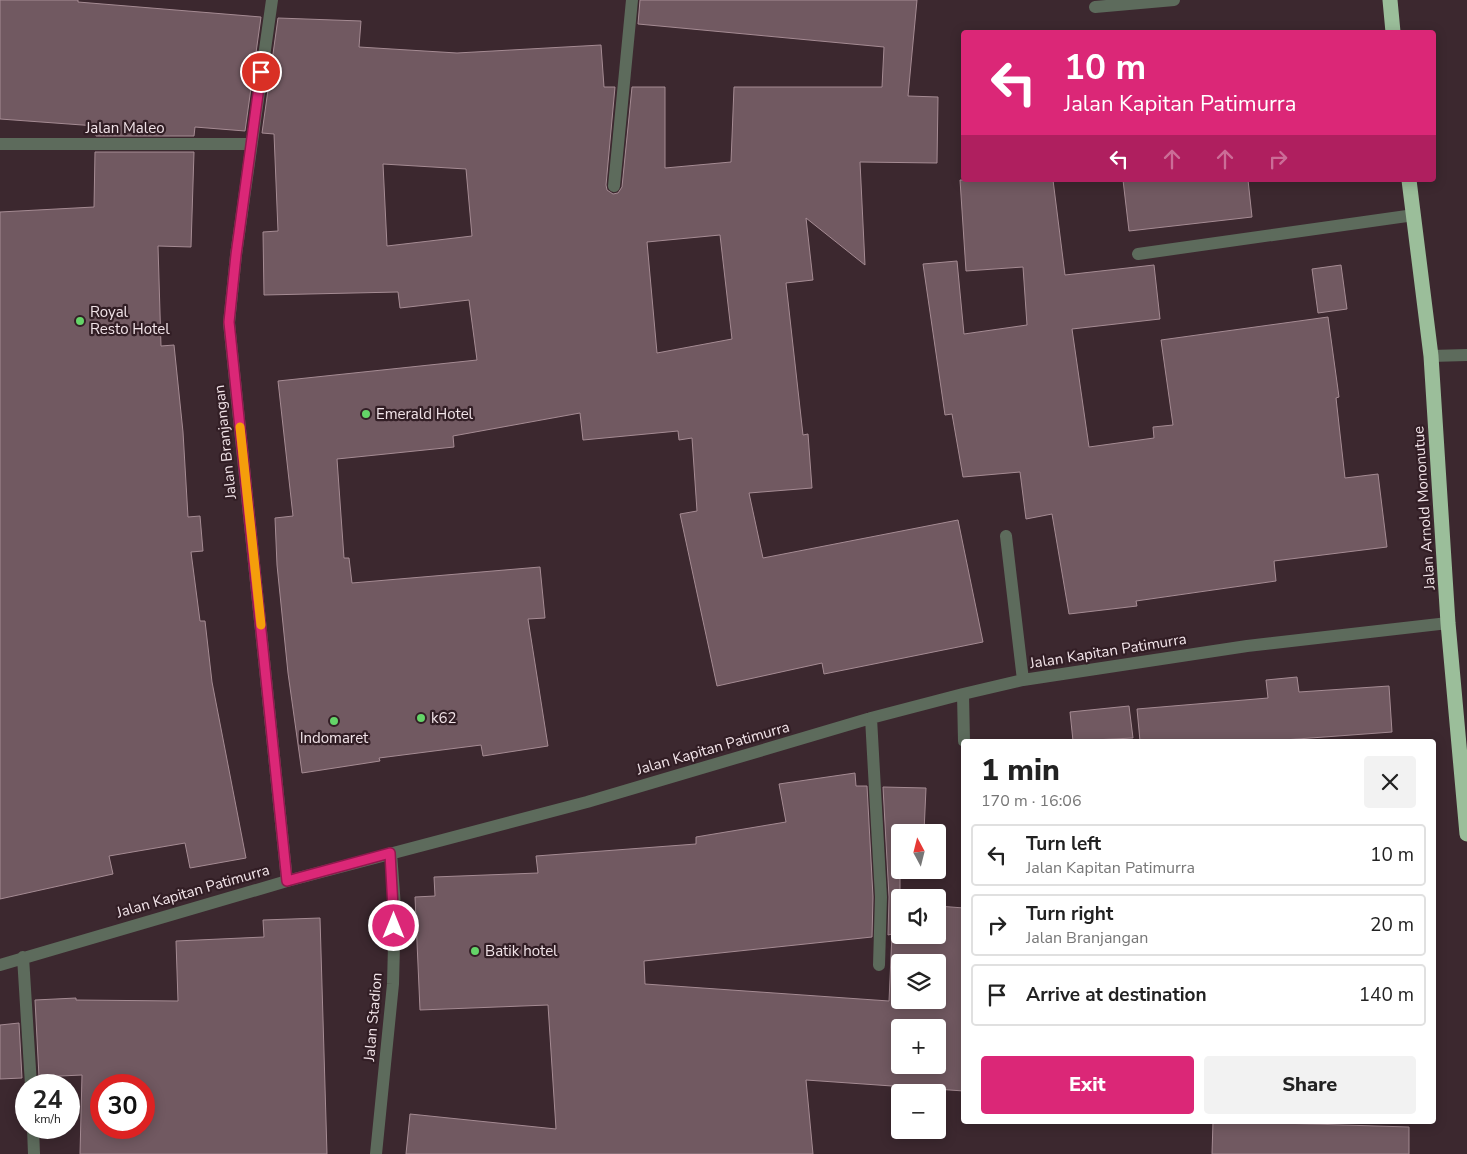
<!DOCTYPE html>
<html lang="en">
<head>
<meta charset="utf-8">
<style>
  :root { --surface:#fff; --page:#f2f2f2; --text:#222; --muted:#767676; --line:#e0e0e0; --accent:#db2777 }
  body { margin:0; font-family:"Nunito Sans",sans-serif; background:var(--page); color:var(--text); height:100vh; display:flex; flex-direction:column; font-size:19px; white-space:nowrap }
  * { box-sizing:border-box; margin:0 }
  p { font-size:16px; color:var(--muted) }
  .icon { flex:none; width:28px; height:28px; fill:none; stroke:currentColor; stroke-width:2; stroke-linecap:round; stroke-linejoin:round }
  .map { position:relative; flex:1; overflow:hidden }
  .panel { position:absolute; left:961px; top:739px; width:475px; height:385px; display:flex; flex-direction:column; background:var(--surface); border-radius:5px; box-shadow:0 2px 12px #0003 }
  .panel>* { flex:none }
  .guide { position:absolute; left:961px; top:30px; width:475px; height:152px; border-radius:5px; box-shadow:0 2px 12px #0003; background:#db2777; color:#fff; overflow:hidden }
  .needle { width:32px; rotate:353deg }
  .fabs { position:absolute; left:891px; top:824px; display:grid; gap:10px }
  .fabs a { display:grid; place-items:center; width:55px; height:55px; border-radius:5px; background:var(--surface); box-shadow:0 2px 12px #0003; font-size:25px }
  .speed { position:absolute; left:15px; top:1074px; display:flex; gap:10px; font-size:25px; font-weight:700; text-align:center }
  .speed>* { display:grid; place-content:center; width:65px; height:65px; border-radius:50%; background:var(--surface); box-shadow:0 2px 12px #0003; line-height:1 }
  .speed small { font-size:12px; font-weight:400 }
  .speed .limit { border:8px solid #d22; background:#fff; color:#111 }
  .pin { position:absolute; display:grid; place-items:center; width:42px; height:42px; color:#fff; margin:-21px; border:2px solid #fff; border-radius:50%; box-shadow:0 1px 5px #0007 }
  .me { position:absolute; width:55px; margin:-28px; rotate:0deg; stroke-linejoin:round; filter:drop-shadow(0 0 4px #0008) }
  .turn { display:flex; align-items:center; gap:18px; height:105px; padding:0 20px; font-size:22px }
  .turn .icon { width:65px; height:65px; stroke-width:2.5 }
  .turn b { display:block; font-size:35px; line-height:42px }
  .lanes { display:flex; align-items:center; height:48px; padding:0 20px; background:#0003; justify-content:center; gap:25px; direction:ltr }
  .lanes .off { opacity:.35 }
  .round { display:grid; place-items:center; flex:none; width:52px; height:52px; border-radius:5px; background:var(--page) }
  .head { display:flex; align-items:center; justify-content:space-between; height:85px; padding:0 20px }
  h1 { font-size:30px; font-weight:800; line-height:38px }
  .primary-button { display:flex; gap:10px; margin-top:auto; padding:10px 20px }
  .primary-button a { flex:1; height:58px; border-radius:5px; background:var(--accent); color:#fff; font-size:20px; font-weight:800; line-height:58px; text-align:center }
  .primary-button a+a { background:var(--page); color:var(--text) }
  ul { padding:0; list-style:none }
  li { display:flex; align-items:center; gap:15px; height:62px; margin:0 10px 8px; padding:0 10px; border:2px solid var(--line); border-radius:5px }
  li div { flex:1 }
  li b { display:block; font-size:19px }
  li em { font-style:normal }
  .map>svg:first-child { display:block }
</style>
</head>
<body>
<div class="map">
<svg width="1467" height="1154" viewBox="0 0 1467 1154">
  <rect width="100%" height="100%" fill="#3c282f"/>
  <path fill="#715961" stroke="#a58b93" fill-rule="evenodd" d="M 0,0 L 78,0 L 78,2 L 261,17 L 245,131 L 195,127 L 194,136 L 96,136 L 96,126 L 0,119 Z
    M 640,0 L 917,0 L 908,96 L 938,97 L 937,163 L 860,162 L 865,265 L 806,218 L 813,280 L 786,283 L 803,435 L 808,434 L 812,488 L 749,493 L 763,558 L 958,520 L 983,642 L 824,674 L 822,663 L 717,686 L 680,514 L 697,511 L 692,438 L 679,440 L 678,431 L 583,440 L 580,413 L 453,436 L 454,447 L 337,459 L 344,558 L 349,558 L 352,583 L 540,567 L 545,618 L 528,619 L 548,746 L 483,756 L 481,745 L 379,758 L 380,761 L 302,773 L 288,673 L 277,565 L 275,518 L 293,516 L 278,381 L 477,360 L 469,300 L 400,308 L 398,292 L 264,295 L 263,232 L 278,231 L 274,134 L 262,133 L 278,18 L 361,21 L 359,47 L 457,53 L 601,45 L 604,87 L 615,87 L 606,185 L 607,190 L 613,194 L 618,193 L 622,187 L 632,87 L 665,87 L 665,168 L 731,162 L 734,87 L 882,87 L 884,47 L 638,24 ZM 383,164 L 466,169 L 472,236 L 387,246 ZM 720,235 L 732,339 L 657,353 L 647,242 Z
    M 95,152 L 194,152 L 191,247 L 158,246 L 161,346 L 174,345 L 183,432 L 188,517 L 200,516 L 203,551 L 191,552 L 200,621 L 205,621 L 212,682 L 246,858 L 190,868 L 185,843 L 109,856 L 113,874 L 0,899 L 0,212 L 94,207 Z
    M 960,180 L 1053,180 L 1065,275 L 1154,265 L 1160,319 L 1072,329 L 1089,447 L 1154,438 L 1153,427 L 1173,425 L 1161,340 L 1328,317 L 1339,397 L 1336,398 L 1345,478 L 1378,474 L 1387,547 L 1274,561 L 1276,581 L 1136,601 L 1137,606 L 1069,614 L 1052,514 L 1026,519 L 1020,472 L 963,477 L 952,414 L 945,415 L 923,264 L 957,261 L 964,334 L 1027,325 L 1023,267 L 966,271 Z
    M 1123,180 L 1248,180 L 1252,217 L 1129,231 Z
    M 1341,265 L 1347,309 L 1318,313 L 1312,269 Z
    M 1297,677 L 1299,692 L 1389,686 L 1392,732 L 1270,741 L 1140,741 L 1137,709 L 1268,698 L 1266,680 Z
    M 1129,706 L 1133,738 L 1073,741 L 1070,712 Z
    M 855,773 L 856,786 L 867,786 L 873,897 L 872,937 L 644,961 L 645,984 L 889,1001 L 892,934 L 888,935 L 889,897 L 883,787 L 926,788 L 924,832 L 900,832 L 900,935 L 938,935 L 938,906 L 964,908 L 964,1091 L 806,1080 L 813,1154 L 406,1154 L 410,1114 L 556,1129 L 548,1005 L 420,1010 L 415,897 L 435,896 L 434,877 L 538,873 L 536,856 L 696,844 L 696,837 L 786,822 L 779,784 ZM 900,962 L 938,962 L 938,1000 L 900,1000 ZM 900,1028 L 938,1028 L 938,1065 L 900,1065 Z
    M 320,918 L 327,1154 L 80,1154 L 82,1075 L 39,1077 L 35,1000 L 76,998 L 76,1000 L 178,1001 L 176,941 L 264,937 L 263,920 ZM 101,1085 L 144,1085 L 144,1128 L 101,1128 Z
    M 19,1023 L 22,1078 L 0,1079 L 0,1025 Z
    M 1213,1121 L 1409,1127 L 1409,1154 L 1212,1154 Z"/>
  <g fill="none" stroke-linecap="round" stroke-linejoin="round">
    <path stroke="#5d6b5c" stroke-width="12" d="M 272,0 L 236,255 L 229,323 L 287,881
      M 1095,7 L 1174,0
      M 0,144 L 251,144
      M 614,186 L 632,0
      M 1138,254 L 1414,215
      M 1431,356 L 1467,355
      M 1006,536 L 1023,680
      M 963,694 L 964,741
      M 871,718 L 881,897 L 879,965
      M 23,957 L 31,1085
      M 0,965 L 287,881 L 587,802 L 871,718 L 963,694 L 1023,680 L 1247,646 L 1448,623
      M 33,1128 L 34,1154
      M 376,1154 L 393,984 L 395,907 L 391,853"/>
    <path stroke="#9bbe9a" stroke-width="15" d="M 1390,0 L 1393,32
      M 1409,180 L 1431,356 L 1448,623 L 1467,834"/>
  </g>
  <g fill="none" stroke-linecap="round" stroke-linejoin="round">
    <g stroke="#8e194d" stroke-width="12">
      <path id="route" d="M 261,72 L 236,255 L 229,322 L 287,881 L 390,853 L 394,926"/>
    </g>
    <use href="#route" stroke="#db2777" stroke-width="9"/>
    <path stroke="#f59e0b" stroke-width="9" d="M 240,427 L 261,625"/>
  </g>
  <g fill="#64d468" stroke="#321e25" stroke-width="2">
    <circle cx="80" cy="321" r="5"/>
    <circle cx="366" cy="414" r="5"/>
    <circle cx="421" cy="718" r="5"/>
    <circle cx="334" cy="721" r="5"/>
    <circle cx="475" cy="951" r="5"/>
  </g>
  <g text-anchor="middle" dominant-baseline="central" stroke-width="4.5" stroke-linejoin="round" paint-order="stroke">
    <g font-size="15" fill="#f2e4e9" stroke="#321e25">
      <text x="125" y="128">Jalan Maleo</text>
      <text transform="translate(225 442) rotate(-96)">Jalan Branjangan</text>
      <text transform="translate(1424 508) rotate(-94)">Jalan Arnold Mononutue</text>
      <text transform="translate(1108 651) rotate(-9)">Jalan Kapitan Patimurra</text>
      <text transform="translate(713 748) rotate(-16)">Jalan Kapitan Patimurra</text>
      <text transform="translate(193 891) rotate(-16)">Jalan Kapitan Patimurra</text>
      <text transform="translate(373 1017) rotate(-85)">Jalan Stadion</text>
    </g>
    <g font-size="15" fill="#f2e4e9" stroke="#321e25" text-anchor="start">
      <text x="90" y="312">Royal<tspan x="90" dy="17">Resto Hotel</tspan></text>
      <text x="376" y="414">Emerald Hotel</text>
      <text x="431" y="718">k62</text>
      <text x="334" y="738" text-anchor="middle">Indomaret</text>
      <text x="485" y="951">Batik hotel</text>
    </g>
  </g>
</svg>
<div class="fabs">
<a><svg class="needle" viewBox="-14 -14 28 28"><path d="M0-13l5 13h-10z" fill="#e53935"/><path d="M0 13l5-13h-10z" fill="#767676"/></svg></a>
<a><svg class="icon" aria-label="sound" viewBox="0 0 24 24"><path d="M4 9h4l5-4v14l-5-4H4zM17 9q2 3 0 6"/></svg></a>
<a><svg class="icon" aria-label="layers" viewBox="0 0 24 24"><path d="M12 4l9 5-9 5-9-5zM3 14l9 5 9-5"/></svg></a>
<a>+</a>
<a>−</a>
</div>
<div class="speed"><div>24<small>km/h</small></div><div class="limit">30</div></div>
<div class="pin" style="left:261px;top:72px;background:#d93025"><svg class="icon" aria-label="arrive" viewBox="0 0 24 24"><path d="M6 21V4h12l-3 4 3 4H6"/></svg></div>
<svg class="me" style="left:394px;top:926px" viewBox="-20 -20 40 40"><circle r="17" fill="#db2777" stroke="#fff" stroke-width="3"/><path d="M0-11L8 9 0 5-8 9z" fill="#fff"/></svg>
<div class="guide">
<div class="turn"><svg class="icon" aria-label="left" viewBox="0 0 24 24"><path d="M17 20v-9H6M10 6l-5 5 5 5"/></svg><div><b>10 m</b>Jalan Kapitan Patimurra</div></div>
<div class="lanes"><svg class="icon" aria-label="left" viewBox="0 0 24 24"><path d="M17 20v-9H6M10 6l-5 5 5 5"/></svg><svg class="icon off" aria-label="ahead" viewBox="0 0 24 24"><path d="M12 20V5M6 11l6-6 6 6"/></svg><svg class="icon off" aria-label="ahead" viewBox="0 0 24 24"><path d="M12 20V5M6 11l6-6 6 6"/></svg><svg class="icon off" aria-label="right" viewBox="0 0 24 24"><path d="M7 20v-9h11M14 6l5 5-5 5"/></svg></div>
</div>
<section class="panel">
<div class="head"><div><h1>1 min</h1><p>170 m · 16:06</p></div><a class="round"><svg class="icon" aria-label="close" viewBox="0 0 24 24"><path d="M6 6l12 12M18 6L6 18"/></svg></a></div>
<ul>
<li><svg class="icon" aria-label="left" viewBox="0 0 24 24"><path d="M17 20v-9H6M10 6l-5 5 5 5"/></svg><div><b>Turn left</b><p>Jalan Kapitan Patimurra</p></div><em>10 m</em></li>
<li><svg class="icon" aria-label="right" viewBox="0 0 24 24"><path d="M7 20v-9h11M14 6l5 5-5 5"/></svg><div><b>Turn right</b><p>Jalan Branjangan</p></div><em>20 m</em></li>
<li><svg class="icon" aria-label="arrive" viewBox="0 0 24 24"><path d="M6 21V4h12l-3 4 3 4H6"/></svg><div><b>Arrive at destination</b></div><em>140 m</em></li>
</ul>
<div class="primary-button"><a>Exit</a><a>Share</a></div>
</section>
</div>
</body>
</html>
